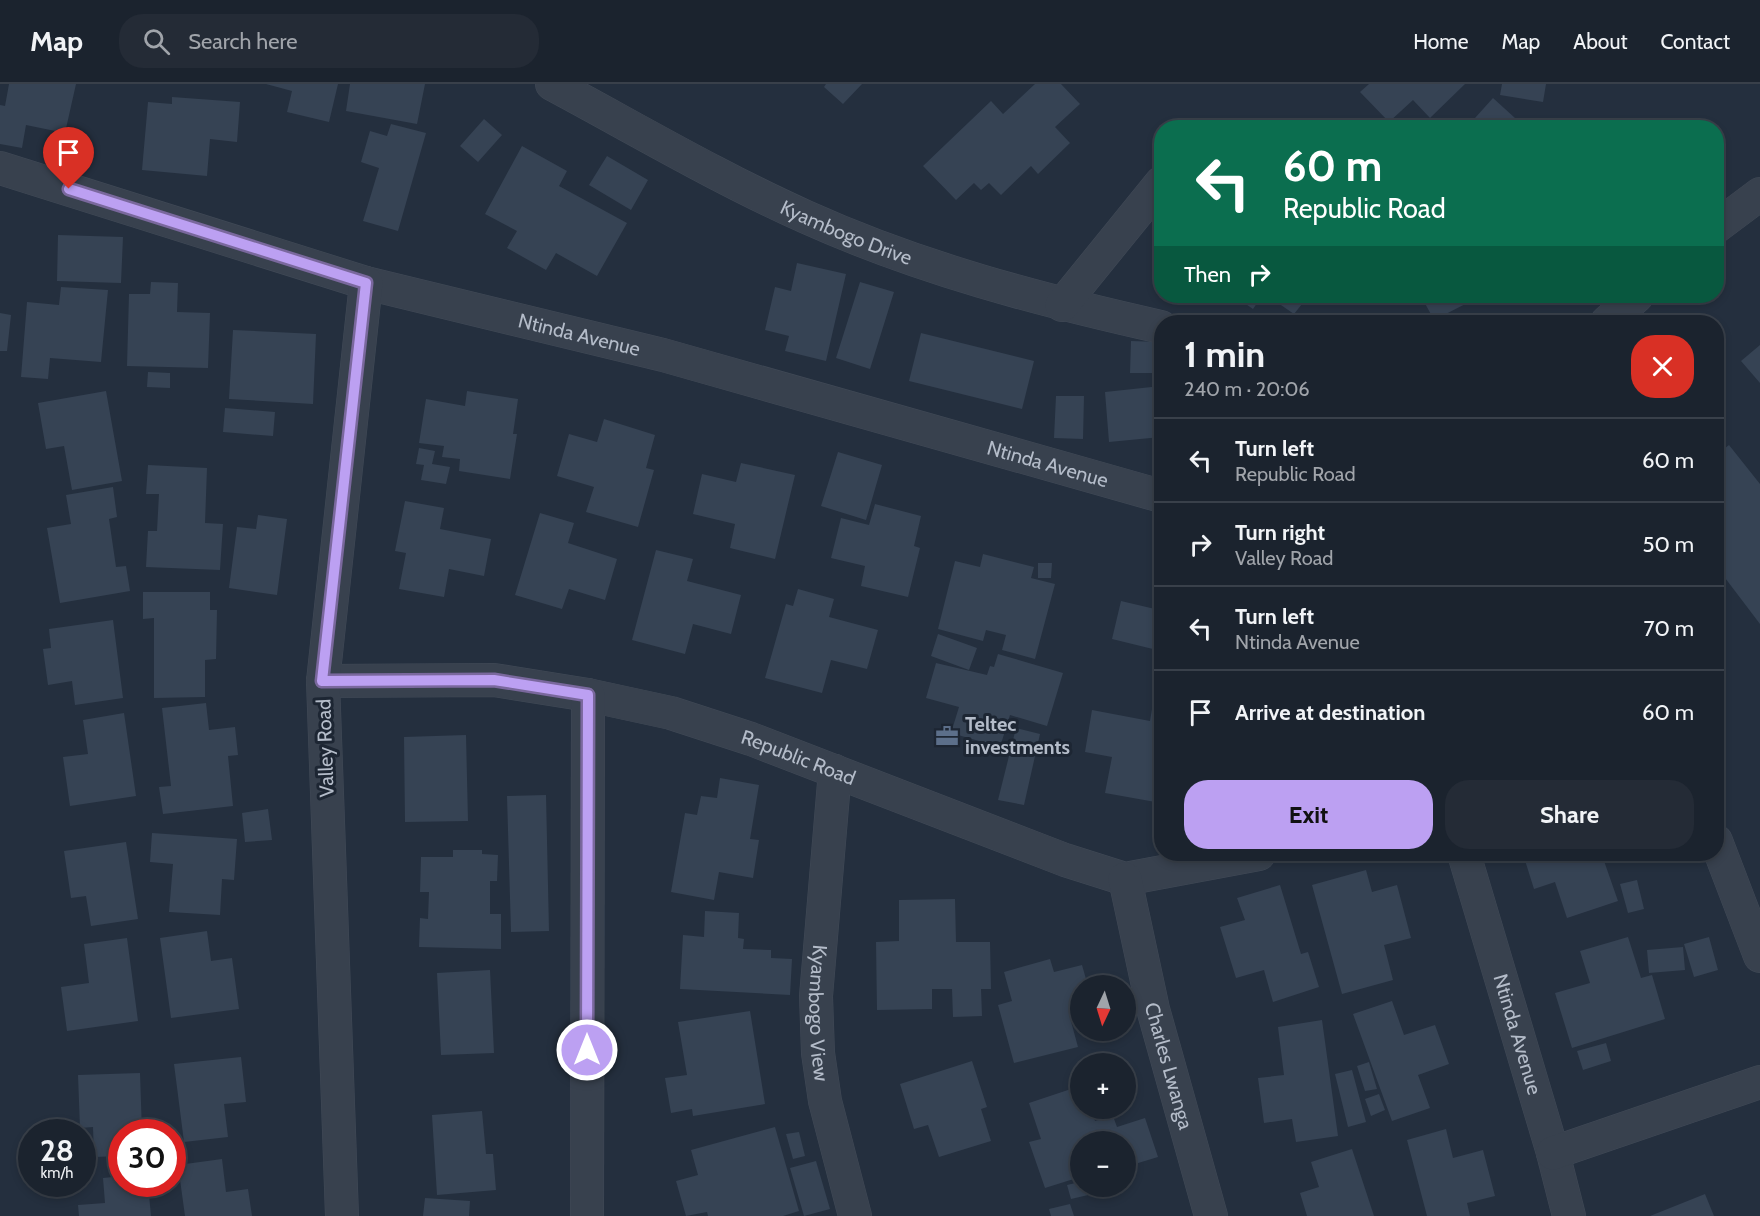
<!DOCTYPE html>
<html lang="en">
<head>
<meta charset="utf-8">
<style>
  :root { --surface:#1b232e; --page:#242b36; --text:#f1f3f6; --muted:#a0a4aa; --line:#39404a; --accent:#bca0f2 }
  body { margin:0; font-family:Cabin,sans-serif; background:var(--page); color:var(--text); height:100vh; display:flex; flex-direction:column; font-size:22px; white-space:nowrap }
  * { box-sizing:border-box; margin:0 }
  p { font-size:20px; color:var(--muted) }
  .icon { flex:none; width:33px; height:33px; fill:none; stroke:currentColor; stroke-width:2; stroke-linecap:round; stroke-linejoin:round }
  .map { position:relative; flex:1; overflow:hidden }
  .sheet { position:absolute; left:1154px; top:231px; width:570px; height:546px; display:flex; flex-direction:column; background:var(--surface); border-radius:24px; box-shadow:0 3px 9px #0003,0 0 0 2px var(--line) }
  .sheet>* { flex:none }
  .hud { position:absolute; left:1154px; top:36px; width:570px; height:183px; border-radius:24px; box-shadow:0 3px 9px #0003,0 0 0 2px var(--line); background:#0b6e4f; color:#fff; overflow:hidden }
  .needle { width:39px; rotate:184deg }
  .buttons { position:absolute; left:1070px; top:891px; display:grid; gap:12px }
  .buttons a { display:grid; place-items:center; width:66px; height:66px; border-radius:50%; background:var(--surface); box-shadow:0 3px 9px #0003,0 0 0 2px var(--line); font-size:30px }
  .speed { position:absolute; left:18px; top:1035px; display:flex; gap:12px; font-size:30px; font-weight:700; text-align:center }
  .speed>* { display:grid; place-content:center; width:78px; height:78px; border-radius:50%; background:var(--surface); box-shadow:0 3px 9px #0003,0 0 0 2px var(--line); line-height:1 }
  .speed small { font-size:15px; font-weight:400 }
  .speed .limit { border:9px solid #d22; background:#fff; color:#111 }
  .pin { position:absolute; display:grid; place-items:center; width:51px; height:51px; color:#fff; margin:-62px -26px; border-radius:50% 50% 50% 0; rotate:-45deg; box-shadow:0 0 6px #0007 }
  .pin .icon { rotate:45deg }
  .me { position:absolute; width:66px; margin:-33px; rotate:0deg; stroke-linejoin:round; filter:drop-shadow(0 0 4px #0008) }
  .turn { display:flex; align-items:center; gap:21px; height:126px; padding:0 30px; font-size:27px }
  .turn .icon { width:78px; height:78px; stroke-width:2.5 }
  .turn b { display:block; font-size:42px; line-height:51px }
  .then { display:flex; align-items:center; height:57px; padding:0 30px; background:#0003; gap:12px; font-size:22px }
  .round { display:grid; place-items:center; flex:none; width:63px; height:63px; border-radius:24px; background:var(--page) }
  .head { display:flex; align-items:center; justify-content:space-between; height:102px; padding:0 30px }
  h1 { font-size:36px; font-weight:700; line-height:45px }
  .button { display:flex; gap:12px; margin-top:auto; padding:12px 30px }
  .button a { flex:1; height:69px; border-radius:24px; background:var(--accent); color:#111; font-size:24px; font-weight:700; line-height:69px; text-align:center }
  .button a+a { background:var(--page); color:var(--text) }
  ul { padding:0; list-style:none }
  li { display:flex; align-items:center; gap:18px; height:84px; padding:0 30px; border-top:2px solid var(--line) }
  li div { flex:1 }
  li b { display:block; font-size:22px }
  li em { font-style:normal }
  header { display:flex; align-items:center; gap:36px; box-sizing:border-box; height:84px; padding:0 30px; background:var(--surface); border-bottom:2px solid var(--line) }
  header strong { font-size:28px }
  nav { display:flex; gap:33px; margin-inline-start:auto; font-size:21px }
  .search { width:420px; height:54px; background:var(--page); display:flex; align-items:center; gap:15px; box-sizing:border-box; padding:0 21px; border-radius:24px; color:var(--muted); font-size:22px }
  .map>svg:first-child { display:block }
</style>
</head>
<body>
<header>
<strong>Map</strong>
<div class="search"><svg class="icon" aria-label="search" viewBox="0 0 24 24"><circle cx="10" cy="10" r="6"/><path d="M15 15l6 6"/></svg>Search here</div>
<nav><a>Home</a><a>Map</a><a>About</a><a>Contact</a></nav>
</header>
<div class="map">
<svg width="1760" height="1132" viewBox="0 0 1760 1132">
  <rect width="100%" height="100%" fill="#242f3e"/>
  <path fill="#364354" d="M 9,0 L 76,0 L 65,49 L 26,41 L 22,64 L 0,60 L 0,21 L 5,22 Z
    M 266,0 L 338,0 L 329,38 L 287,28 L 292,7 Z
    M 350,0 L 425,0 L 417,40 L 346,27 Z
    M 826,0 L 862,0 L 843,20 L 824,3 Z
    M 1035,0 L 1061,0 L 1080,20 L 1055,43 L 1070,59 L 1038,90 L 1031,82 L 1001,111 L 989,99 L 981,106 L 974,99 L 956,116 L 923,82 L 991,17 L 1003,30 Z
    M 1369,0 L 1465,0 L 1430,34 L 1413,16 L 1389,38 L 1360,8 Z
    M 1502,0 L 1546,0 L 1543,18 L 1500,11 Z
    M 172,13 L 240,18 L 237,58 L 210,55 L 207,92 L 142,86 L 148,18 L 172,20 Z
    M 1493,14 L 1526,44 L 1466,44 Z
    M 484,35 L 502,51 L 478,78 L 460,62 Z
    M 391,40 L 426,49 L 398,147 L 363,137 L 379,84 L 361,78 L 370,47 L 387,52 Z
    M 522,62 L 567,87 L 559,102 L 627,139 L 597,192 L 556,169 L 546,186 L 507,164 L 517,147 L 485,130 Z
    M 607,72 L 648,96 L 631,126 L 589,101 Z
    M 58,151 L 123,153 L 121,199 L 57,197 Z
    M 797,179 L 846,190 L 826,277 L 785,267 L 789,252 L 765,246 L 775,203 L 791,207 Z
    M 151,198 L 178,199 L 177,228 L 210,229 L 208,284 L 127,282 L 129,210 L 150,210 Z
    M 860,198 L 894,208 L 870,285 L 836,274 Z
    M 61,203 L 108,206 L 101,278 L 50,274 L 48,295 L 21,293 L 27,218 L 59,221 Z
    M 1234,212 L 1262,212 L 1253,225 Z
    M 1268,212 L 1301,212 L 1306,215 L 1294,230 Z
    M 1421,212 L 1481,212 L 1434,236 Z
    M 0,229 L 11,231 L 7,267 L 0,267 Z
    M 233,246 L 316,250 L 313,320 L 229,315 Z
    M 921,249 L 1034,277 L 1022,325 L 909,297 Z
    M 1131,257 L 1160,258 L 1160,289 L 1130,289 Z
    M 1760,261 L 1760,299 L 1741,277 Z
    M 148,288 L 170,289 L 170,304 L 147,303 Z
    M 1161,302 L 1161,353 L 1109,358 L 1105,308 Z
    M 106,307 L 122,397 L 72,406 L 64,362 L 46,365 L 38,319 Z
    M 467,307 L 518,315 L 513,350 L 517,350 L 510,395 L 459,387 L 460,375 L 442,373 L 444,362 L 419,359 L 426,315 L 465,322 Z
    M 1056,312 L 1084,312 L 1083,355 L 1054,354 Z
    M 225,324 L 275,328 L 273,352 L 223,348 Z
    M 604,335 L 655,351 L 646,384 L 654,386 L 638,443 L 586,428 L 594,403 L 557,392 L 569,350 L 597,358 Z
    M 1729,361 L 1760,400 L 1760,540 L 1716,482 L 1716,371 Z
    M 419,364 L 435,367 L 432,380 L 450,383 L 446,400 L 421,396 L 424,381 L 416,380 Z
    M 838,368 L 882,381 L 866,436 L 821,422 Z
    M 741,379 L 795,391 L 775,475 L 730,464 L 735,440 L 693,430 L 702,390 L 736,398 Z
    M 148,381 L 207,384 L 205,439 L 223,440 L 220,486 L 146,483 L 148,447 L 157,447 L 159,410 L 146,410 Z
    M 113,403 L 117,433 L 109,435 L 116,483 L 126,482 L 130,507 L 60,519 L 47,444 L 71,440 L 66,411 Z
    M 405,417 L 444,424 L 440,445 L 491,455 L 484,492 L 449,485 L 444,513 L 399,505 L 406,469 L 395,467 Z
    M 875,420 L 921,432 L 914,462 L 920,464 L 908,513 L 861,502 L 865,482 L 831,474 L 841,434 L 869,441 Z
    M 540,429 L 574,439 L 568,459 L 617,475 L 605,516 L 569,505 L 562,525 L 515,511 Z
    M 258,431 L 287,435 L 277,511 L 229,504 L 237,443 L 256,445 Z
    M 656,466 L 693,475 L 687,497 L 741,511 L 731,550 L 693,540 L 685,570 L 632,556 Z
    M 983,470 L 1034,483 L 1031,494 L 1055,500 L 1035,575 L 1002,566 L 1006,551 L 986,546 L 983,557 L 938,545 L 955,477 L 980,483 Z
    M 1038,479 L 1052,479 L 1051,494 L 1038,494 Z
    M 1160,504 L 1161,567 L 1112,555 L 1121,517 L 1155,525 Z
    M 798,505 L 834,515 L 829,533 L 878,546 L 867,585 L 831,576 L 822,609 L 765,594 L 786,520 L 793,522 Z
    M 143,508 L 210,508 L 210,526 L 217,526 L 216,575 L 205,576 L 205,613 L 154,614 L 154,534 L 143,535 Z
    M 113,536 L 123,614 L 75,621 L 72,597 L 48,601 L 43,565 L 51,564 L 49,545 Z
    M 938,550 L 977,564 L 969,586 L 931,572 Z
    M 998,570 L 1063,589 L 1047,642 L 1010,631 L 1000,663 L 951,649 L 959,623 L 926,614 L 936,579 L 987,591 L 990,582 L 994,583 Z
    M 206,619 L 209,646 L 235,643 L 238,671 L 228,672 L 233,722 L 163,730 L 159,703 L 171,702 L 162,624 Z
    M 1152,625 L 1161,626 L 1161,719 L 1105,709 L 1112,673 L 1085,668 L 1092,626 L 1150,637 Z
    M 124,629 L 136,712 L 70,722 L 63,673 L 88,670 L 83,636 Z
    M 1016,644 L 1040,650 L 1024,721 L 998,716 Z
    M 466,651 L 468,737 L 405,738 L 404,653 Z
    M 720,694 L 759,701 L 750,755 L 759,756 L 753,794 L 719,788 L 714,816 L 671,808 L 685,729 L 697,731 L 701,712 L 717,714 Z
    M 546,711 L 549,847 L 511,848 L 507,712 Z
    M 268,725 L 272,756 L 245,758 L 242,729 Z
    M 152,749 L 237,755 L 234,796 L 222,795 L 220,831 L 169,828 L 173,780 L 150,778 Z
    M 126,758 L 138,835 L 91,842 L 86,812 L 71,814 L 64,767 Z
    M 453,766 L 482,766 L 482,770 L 498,771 L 497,797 L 490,797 L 490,830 L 501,830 L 501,865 L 419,863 L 420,834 L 428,835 L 429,808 L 420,808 L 421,773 L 453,773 Z
    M 1523,770 L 1615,770 L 1603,774 L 1618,817 L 1567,834 L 1555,798 L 1534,805 Z
    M 1366,786 L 1372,808 L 1397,801 L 1411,854 L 1384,861 L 1393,896 L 1342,910 L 1312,801 Z
    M 1637,796 L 1644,825 L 1628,829 L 1620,800 Z
    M 1280,801 L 1301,870 L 1308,868 L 1319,903 L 1273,918 L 1264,886 L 1236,894 L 1220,843 L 1245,836 L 1237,814 Z
    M 955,815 L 956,858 L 990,858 L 991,905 L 981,905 L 982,932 L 953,933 L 952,905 L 932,905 L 932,925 L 877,926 L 876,858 L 899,857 L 899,816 Z
    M 705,827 L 739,829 L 738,854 L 744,855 L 743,865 L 771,866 L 771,874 L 792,875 L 790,911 L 680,905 L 683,851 L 704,853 Z
    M 207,847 L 211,877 L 232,874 L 239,925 L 171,934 L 160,854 Z
    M 1628,853 L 1641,894 L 1652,891 L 1665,935 L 1572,964 L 1555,909 L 1590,899 L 1580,867 Z
    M 1709,853 L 1718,886 L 1694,893 L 1684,860 Z
    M 127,854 L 138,937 L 67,947 L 61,903 L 89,899 L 84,860 Z
    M 1683,863 L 1685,886 L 1649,889 L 1647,866 Z
    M 1050,875 L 1054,888 L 1082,881 L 1088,902 L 1080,902 L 1080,927 L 1069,930 L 1078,963 L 1014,979 L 998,921 L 1012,917 L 1004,888 Z
    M 490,886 L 494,969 L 441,971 L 437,889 Z
    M 1392,917 L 1404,951 L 1435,941 L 1449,980 L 1418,991 L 1430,1024 L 1392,1037 L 1353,930 Z
    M 750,927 L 765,1020 L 693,1032 L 692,1025 L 671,1029 L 665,994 L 687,991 L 678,938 Z
    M 1322,936 L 1338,1052 L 1296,1058 L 1292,1035 L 1264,1039 L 1258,994 L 1284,991 L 1278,943 Z
    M 1606,959 L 1611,977 L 1583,986 L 1577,967 Z
    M 241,973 L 246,1018 L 224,1020 L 228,1053 L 184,1058 L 174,980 Z
    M 972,977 L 987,1023 L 981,1025 L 991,1057 L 939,1073 L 928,1041 L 914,1045 L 900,1000 Z
    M 1369,978 L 1377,1005 L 1365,1007 L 1357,982 Z
    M 1352,986 L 1366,1038 L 1348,1043 L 1335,990 Z
    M 140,989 L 142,1048 L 122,1048 L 122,1072 L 94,1073 L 93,1043 L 80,1044 L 78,991 Z
    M 1080,1002 L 1080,1024 L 1091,1024 L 1095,1037 L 1113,1032 L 1117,1043 L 1145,1034 L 1158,1073 L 1125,1083 L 1125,1058 L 1080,1058 L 1080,1093 L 1045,1104 L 1029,1058 L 1041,1055 L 1029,1019 Z
    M 1379,1010 L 1385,1026 L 1371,1032 L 1365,1015 Z
    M 482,1027 L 486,1070 L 493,1070 L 496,1106 L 437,1111 L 432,1031 Z
    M 775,1043 L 799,1127 L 783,1132 L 708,1132 L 707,1128 L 686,1132 L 676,1097 L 698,1091 L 691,1066 Z
    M 1446,1045 L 1453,1074 L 1483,1066 L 1495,1112 L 1467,1119 L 1470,1132 L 1427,1132 L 1407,1056 Z
    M 799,1048 L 805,1072 L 793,1075 L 786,1050 Z
    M 1352,1065 L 1374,1132 L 1307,1132 L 1300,1109 L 1319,1103 L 1311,1078 Z
    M 222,1075 L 226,1108 L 248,1105 L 252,1132 L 185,1132 L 178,1081 Z
    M 816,1077 L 830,1125 L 804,1132 L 790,1084 Z
    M 122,1092 L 122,1100 L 148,1100 L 151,1132 L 79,1132 L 78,1121 L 105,1119 L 103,1094 Z
    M 1080,1098 L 1080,1102 L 1099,1102 L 1101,1108 L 1071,1115 L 1067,1101 Z
    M 1705,1110 L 1714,1132 L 1650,1132 Z
    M 425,1114 L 470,1117 L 469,1132 L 423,1132 Z
    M 1070,1120 L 1074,1132 L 1051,1132 L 1049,1125 Z"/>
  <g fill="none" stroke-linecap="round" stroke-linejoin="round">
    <g stroke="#414a57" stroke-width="34">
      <g id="minor">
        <path id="s1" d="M 552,0 C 636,45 719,94 806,133 C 919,184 1040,216 1161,243"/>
        <path id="s2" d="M 0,84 L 366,199 L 663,271 L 1161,412"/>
        <path d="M 1716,143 L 1760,110"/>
        <path d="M 1062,221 L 1161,99"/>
        <path d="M 1607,238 L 1637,212"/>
        <path id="s3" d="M 323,597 L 494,596 L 588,611 L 671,629 L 751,655 L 1065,776 L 1125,795 L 1259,770"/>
        <path id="s4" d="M 835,687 L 816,912 L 818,969 L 825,1017 L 855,1132"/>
        <path d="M 1716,757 L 1760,872"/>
        <path id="s5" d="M 1464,770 L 1553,1069 L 1569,1132"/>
        <path id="s6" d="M 1125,795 L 1153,925 L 1211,1132"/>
        <path d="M 1553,1069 L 1760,998"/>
        <path d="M 342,1132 L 323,597 L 366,199"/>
        <path d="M 587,1132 L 588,611"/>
      </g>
    </g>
    <use href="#minor" stroke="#38414e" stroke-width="33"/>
  </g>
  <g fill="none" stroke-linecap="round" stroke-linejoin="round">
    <g stroke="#7a689d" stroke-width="15">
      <path id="route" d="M 69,105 L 366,199 L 322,597 L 494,596 L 588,611 L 587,966"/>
    </g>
    <use href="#route" stroke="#bca0f2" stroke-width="10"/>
  </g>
  <defs>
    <g id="office-bare" transform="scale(1.8)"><path d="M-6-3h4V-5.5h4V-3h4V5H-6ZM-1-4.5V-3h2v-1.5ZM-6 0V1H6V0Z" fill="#5c6f8a" stroke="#1d2633" stroke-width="2.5" paint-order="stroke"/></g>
  </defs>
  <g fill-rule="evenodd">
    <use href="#office-bare" x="947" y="652"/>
  </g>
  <g text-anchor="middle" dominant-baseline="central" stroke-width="6" stroke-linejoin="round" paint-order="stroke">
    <g font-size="20" fill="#b4bcc9" stroke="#1d2633">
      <text stroke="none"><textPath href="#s1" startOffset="330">Kyambogo Drive</textPath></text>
      <text stroke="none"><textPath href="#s2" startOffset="603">Ntinda Avenue</textPath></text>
      <text stroke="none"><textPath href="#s2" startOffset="1089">Ntinda Avenue</textPath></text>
      <text transform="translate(325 664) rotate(-92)">Valley Road</text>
      <text stroke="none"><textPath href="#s3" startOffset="486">Republic Road</textPath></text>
      <text stroke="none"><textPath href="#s4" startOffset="243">Kyambogo View</textPath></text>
      <text stroke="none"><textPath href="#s5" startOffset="188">Ntinda Avenue</textPath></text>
      <text stroke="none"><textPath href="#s6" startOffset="192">Charles Lwanga</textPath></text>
    </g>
    <g font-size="20" font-weight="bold" fill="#b4bcc9" stroke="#1d2633" text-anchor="start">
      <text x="965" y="640">Teltec<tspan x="965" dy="23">investments</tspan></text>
    </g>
  </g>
</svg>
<div class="buttons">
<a><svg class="needle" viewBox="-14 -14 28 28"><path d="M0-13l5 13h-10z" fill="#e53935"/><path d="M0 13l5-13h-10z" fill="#a0a4aa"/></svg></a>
<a>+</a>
<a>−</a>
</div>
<div class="speed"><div>28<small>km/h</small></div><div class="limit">30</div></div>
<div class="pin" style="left:69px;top:105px;background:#d93025"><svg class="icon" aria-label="arrive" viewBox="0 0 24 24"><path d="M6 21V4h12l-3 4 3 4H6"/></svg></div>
<svg class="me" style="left:587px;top:966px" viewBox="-20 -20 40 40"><circle r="17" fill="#bca0f2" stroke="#fff" stroke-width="3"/><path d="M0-11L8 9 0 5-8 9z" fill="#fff"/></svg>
<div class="hud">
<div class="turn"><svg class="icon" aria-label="left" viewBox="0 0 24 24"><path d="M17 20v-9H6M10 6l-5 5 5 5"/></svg><div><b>60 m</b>Republic Road</div></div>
<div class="then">Then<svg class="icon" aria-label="right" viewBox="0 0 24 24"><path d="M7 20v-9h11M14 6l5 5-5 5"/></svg></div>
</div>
<section class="sheet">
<div class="head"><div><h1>1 min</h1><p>240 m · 20:06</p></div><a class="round" style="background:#d93025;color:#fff"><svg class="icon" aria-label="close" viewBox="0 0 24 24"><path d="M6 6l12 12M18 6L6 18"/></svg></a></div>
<ul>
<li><svg class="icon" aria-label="left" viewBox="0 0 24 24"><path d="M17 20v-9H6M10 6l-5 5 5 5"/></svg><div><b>Turn left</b><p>Republic Road</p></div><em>60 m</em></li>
<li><svg class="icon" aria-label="right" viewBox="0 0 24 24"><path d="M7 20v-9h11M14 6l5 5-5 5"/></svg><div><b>Turn right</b><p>Valley Road</p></div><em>50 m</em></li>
<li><svg class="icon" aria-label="left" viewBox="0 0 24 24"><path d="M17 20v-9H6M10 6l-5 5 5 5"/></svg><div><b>Turn left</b><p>Ntinda Avenue</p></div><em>70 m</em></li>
<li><svg class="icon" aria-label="arrive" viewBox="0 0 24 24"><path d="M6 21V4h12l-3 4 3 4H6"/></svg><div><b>Arrive at destination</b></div><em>60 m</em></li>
</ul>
<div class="button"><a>Exit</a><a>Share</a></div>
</section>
</div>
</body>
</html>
